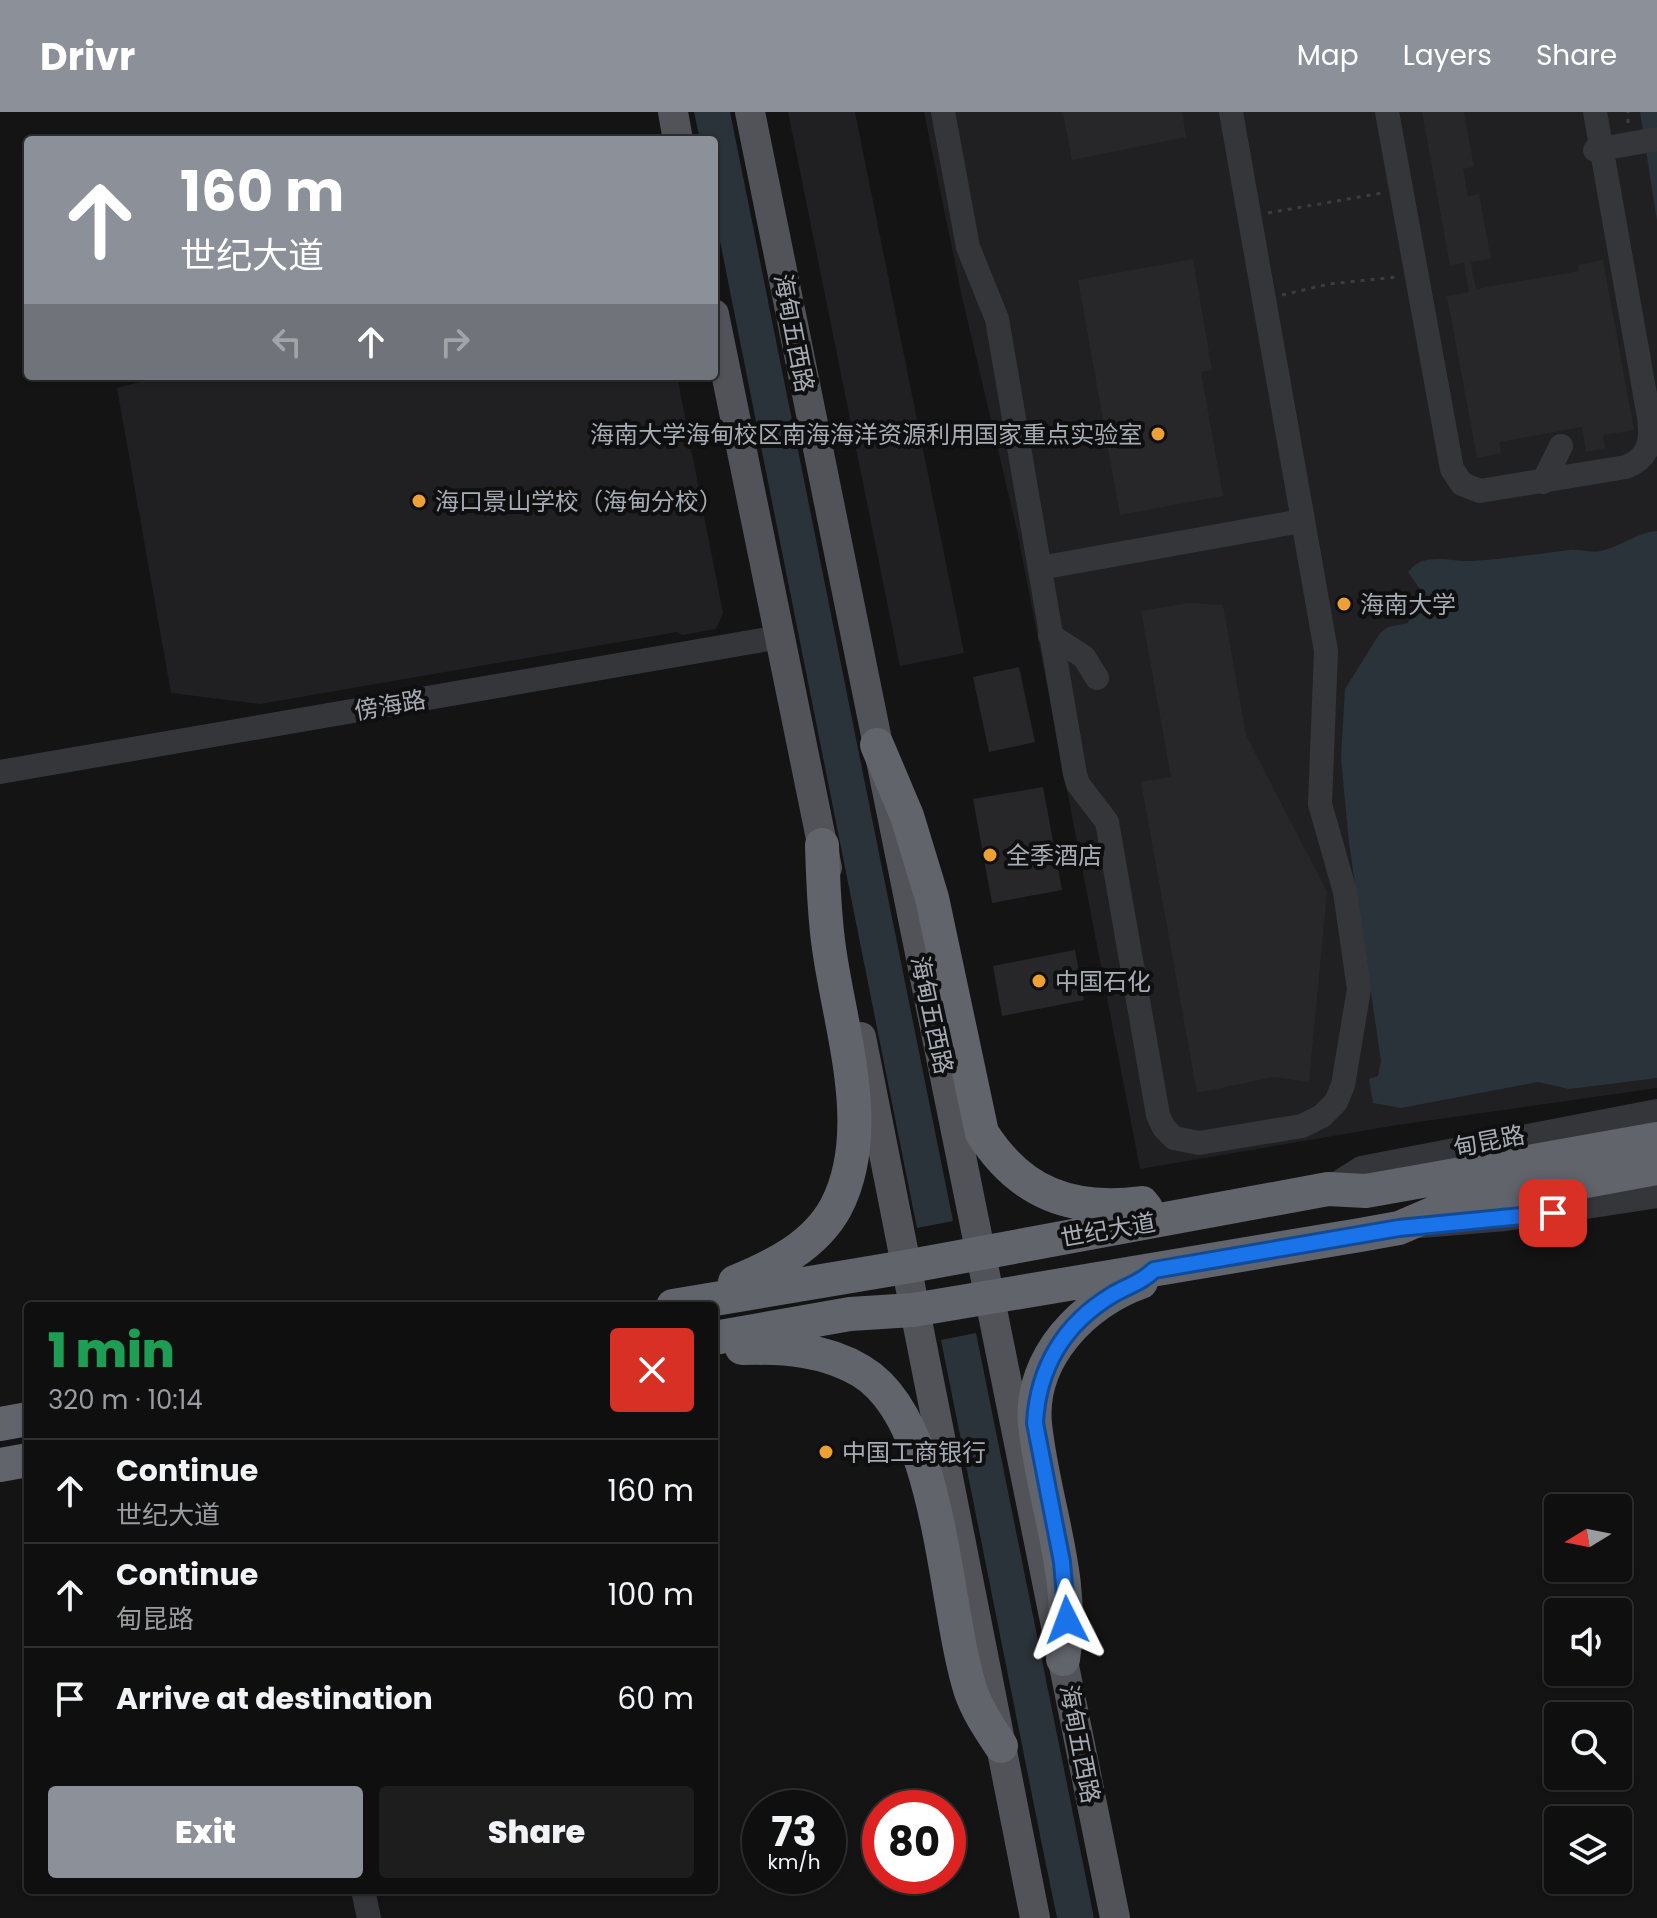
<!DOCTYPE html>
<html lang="en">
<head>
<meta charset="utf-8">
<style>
  :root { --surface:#0f0f10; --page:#1d1d1e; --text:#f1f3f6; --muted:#9b9c9f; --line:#2f2f30; --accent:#8c9099 }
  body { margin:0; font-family:Poppins,"Noto Sans SC",sans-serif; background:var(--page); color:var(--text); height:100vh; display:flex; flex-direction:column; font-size:30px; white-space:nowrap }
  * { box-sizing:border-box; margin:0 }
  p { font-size:26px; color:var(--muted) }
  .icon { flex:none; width:44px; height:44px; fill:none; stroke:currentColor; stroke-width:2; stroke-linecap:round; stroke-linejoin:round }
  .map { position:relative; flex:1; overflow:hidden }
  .panel { position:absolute; left:24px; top:1190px; width:694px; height:592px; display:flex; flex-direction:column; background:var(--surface); border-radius:8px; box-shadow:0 2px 6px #0004,0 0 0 2px var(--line) }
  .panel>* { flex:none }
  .hud { position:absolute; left:24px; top:24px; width:694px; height:244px; border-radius:8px; box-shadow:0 2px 6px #0004,0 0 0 2px var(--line); background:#8c9099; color:#fff; overflow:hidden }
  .needle { width:52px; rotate:260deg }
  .fabs { position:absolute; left:1544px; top:1382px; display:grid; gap:16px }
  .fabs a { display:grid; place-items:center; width:88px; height:88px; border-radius:8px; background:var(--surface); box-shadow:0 2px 6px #0004,0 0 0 2px var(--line); font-size:40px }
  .speed { position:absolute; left:742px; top:1678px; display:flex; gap:16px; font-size:40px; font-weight:700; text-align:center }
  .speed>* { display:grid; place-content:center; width:104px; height:104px; border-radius:50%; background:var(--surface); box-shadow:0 2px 6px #0004,0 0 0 2px var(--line); line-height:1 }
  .speed small { font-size:20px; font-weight:400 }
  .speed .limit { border:12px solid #d22; background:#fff; color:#111 }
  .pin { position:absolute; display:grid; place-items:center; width:68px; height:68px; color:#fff; margin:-34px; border-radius:16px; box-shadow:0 4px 12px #0006 }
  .me { position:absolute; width:88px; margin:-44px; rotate:357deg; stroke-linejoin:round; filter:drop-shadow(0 0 6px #0008) }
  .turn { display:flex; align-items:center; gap:28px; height:168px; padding:0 24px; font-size:36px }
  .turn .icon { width:104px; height:104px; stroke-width:2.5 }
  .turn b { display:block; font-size:56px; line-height:68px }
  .lanes { display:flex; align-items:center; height:76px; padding:0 24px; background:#0003; justify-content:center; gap:40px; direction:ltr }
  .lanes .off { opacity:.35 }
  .round { display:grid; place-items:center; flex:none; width:84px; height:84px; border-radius:8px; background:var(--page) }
  .headline { display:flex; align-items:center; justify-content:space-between; height:136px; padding:0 24px }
  h1 { font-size:48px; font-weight:800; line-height:60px; color:#1e9e55 }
  .button { display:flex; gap:16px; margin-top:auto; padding:16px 24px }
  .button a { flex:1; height:92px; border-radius:8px; background:var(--accent); color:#fff; font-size:32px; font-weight:800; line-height:92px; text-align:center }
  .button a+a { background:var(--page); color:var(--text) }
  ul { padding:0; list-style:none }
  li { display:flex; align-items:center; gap:24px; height:104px; padding:0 24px; border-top:2px solid var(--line) }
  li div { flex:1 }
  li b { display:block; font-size:30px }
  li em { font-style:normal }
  header { display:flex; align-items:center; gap:48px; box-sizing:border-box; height:112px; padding:0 40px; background:var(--accent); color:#fff }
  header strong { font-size:38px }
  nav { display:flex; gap:44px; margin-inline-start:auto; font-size:28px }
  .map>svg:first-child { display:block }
</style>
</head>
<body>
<header>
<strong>Drivr</strong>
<nav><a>Map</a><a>Layers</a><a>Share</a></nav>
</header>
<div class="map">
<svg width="1657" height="1806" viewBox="0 0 1657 1806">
  <rect width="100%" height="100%" fill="#141415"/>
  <path fill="#202022" d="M 788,0 L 855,0 L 964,541 L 900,554 Z
    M 924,0 L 1657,0 L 1657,976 L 1397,1013 L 1140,1057 L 1017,418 L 962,185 Z
    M 163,264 L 677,264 L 723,501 L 716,517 L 682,523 L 677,520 L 260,592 L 171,581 L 117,276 Z"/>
  <path fill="#2a3339" d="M 694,0 L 730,0 L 953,1109 L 917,1116 L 714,99 L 714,28 L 700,28 Z
    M 1640,0 L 1657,0 L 1657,109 Z
    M 1657,419 L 1657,966 L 1569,977 L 1538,970 L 1401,996 L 1373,991 L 1369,967 L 1378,964 L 1381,949 L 1349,731 L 1341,646 L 1345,577 L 1380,521 L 1388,515 L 1408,511 L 1422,480 L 1408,460 C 1424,439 1449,450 1471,449 C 1504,447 1537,442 1569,438 C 1579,437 1590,441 1600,439 C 1621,435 1635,421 1657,419 Z
    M 976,1221 L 1094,1806 L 1057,1806 L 1042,1733 L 941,1228 Z"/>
  <path fill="#272729" d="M 1063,0 L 1182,0 L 1186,25 L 1072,48 Z
    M 1422,0 L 1464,0 L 1474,55 L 1463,57 L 1468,84 L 1479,82 L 1491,147 L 1471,150 L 1476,177 L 1579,159 L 1578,153 L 1603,148 L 1634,318 L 1603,323 L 1605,336 L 1586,340 L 1582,315 L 1499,330 L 1501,341 L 1477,346 L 1447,184 L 1469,180 L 1464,151 L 1450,153 Z
    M 1193,147 L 1212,258 L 1201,260 L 1223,384 L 1120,403 L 1078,168 Z
    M 1189,491 L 1223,493 L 1246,623 L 1327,780 L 1309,970 L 1273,965 L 1197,981 L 1141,670 L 1171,665 L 1141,499 Z
    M 1019,555 L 1035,630 L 989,640 L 973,565 Z
    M 1043,675 L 1062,778 L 992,791 L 973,687 Z
    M 1075,838 L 1084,888 L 1002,904 L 993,854 Z"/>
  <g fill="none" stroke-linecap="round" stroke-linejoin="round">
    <path stroke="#3b3d41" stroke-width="3" stroke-dasharray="4 6" stroke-linecap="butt" d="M 1628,11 L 1628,0
      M 1268,101 L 1382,81
      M 1282,183 L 1329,172 L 1397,165"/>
    <path stroke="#35363a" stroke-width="24" d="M 943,0 L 968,135 L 997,207 L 1075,662 L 1078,672 L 1107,710 L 1158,1003 L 1164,1016 L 1174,1026 L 1199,1031 L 1302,1014 L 1322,1004 L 1336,990 L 1343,973 L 1359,877 L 1345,780 L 1320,692 L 1326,539 L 1231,0
      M 1387,0 L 1452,357 L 1462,372 L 1480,379 L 1626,355 C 1650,345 1652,329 1649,305 L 1595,0
      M 1595,38 L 1657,27
      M 1543,370 L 1561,334
      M 1040,456 L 1301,409
      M 1050,523 L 1084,545 L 1097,566
      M 0,660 L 780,525
      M 1328,1077 L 1361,1056 L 1657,999
      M 1421,1114 L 1506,1107 L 1657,1084
      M 363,1778 L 369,1806"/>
    <path stroke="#515359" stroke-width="30" d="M 673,0 L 678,28
      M 750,0 L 1115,1806
      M 714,202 L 827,756
      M 861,925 L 1035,1806"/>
    <path stroke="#61646b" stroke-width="34" d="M 877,633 L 907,704 L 932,786 L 982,1021 C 1021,1082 1072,1100 1142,1091 L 1146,1096
      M 735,1170 C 774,1154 815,1134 836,1095 C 876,1018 840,917 829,836 C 824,802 823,768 822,733
      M 673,1194 L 905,1155 L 1328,1077 L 1366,1079 L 1657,1027
      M 714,1226 L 850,1202 L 913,1198 L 1360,1123 L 1399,1116 L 1450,1094 L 1657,1056
      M 742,1236 C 784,1235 824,1237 861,1259 C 943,1308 943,1494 971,1580 C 978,1600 990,1617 1001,1634
      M 0,1312 L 28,1307
      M 0,1353 L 28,1348
      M 1063,1547 C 1076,1465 1043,1391 1035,1312 C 1029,1246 1084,1190 1141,1170"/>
  </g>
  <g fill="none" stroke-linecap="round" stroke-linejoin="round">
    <g stroke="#114b97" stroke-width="20">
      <path id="route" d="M 1067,1508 L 1062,1450 L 1035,1311 C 1038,1256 1064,1212 1112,1183 C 1127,1174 1141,1171 1154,1158 L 1399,1116 L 1553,1101"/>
    </g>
    <use href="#route" stroke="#1a73e8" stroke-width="14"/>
  </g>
  <g fill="#eda134" stroke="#0f0f10" stroke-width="3">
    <circle cx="1158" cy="322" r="8"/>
    <circle cx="419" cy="389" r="8"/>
    <circle cx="1344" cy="492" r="8"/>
    <circle cx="990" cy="743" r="8"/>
    <circle cx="1039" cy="869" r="8"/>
    <circle cx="826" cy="1340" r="8"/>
  </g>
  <g text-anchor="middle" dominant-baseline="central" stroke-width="8" stroke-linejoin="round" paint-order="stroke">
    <g font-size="24" fill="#a6acb5" stroke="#0f0f10">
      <text transform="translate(794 221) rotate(79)">海甸五西路</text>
      <text transform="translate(390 593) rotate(-10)">傍海路</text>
      <text transform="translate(932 903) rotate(78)">海甸五西路</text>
      <text transform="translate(1489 1029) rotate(-11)">甸昆路</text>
      <text transform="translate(1108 1118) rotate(-10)">世纪大道</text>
      <text transform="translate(1080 1632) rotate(79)">海甸五西路</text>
    </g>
    <g font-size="24" fill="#a6acb5" stroke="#0f0f10" text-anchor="start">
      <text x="1142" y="322" text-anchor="end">海南大学海甸校区南海海洋资源利用国家重点实验室</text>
      <text x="435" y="389">海口景山学校（海甸分校）</text>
      <text x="1360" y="492">海南大学</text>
      <text x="1006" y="743">全季酒店</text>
      <text x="1055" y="869">中国石化</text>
      <text x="842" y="1340">中国工商银行</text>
    </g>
  </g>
</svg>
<div class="fabs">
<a><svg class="needle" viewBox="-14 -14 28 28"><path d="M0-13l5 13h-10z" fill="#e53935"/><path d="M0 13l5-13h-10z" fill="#9b9c9f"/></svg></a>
<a><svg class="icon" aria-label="sound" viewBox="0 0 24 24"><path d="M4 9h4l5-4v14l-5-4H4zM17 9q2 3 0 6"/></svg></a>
<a><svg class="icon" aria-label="search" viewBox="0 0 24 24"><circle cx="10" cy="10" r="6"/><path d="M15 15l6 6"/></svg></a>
<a><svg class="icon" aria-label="layers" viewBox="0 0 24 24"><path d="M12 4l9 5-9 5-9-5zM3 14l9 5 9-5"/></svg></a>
</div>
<div class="speed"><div>73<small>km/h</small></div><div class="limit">80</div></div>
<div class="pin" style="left:1553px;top:1101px;background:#d93025"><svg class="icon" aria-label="arrive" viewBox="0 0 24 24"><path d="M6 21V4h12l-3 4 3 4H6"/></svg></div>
<svg class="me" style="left:1067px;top:1508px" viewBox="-20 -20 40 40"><path d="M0-17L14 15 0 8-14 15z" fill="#1a73e8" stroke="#fff" stroke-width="4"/></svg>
<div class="hud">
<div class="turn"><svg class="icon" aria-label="ahead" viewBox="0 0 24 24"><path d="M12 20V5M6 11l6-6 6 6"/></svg><div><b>160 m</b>世纪大道</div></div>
<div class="lanes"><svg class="icon off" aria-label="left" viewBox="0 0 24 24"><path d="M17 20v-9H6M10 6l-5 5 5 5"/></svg><svg class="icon" aria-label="ahead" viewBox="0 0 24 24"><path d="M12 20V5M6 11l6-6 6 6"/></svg><svg class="icon off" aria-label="right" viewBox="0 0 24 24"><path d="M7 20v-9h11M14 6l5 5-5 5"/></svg></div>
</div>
<section class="panel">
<div class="headline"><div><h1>1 min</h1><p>320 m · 10:14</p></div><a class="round" style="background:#d93025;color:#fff"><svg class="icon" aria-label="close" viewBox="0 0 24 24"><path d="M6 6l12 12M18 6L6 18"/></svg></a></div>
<ul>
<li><svg class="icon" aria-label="ahead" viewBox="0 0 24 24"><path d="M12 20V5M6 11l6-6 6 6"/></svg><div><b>Continue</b><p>世纪大道</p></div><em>160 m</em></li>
<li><svg class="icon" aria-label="ahead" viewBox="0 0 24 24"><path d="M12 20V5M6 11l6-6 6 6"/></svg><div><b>Continue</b><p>甸昆路</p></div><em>100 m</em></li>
<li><svg class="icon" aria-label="arrive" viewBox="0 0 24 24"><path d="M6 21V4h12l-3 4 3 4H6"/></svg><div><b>Arrive at destination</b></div><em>60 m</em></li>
</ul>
<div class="button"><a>Exit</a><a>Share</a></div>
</section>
</div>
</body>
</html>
